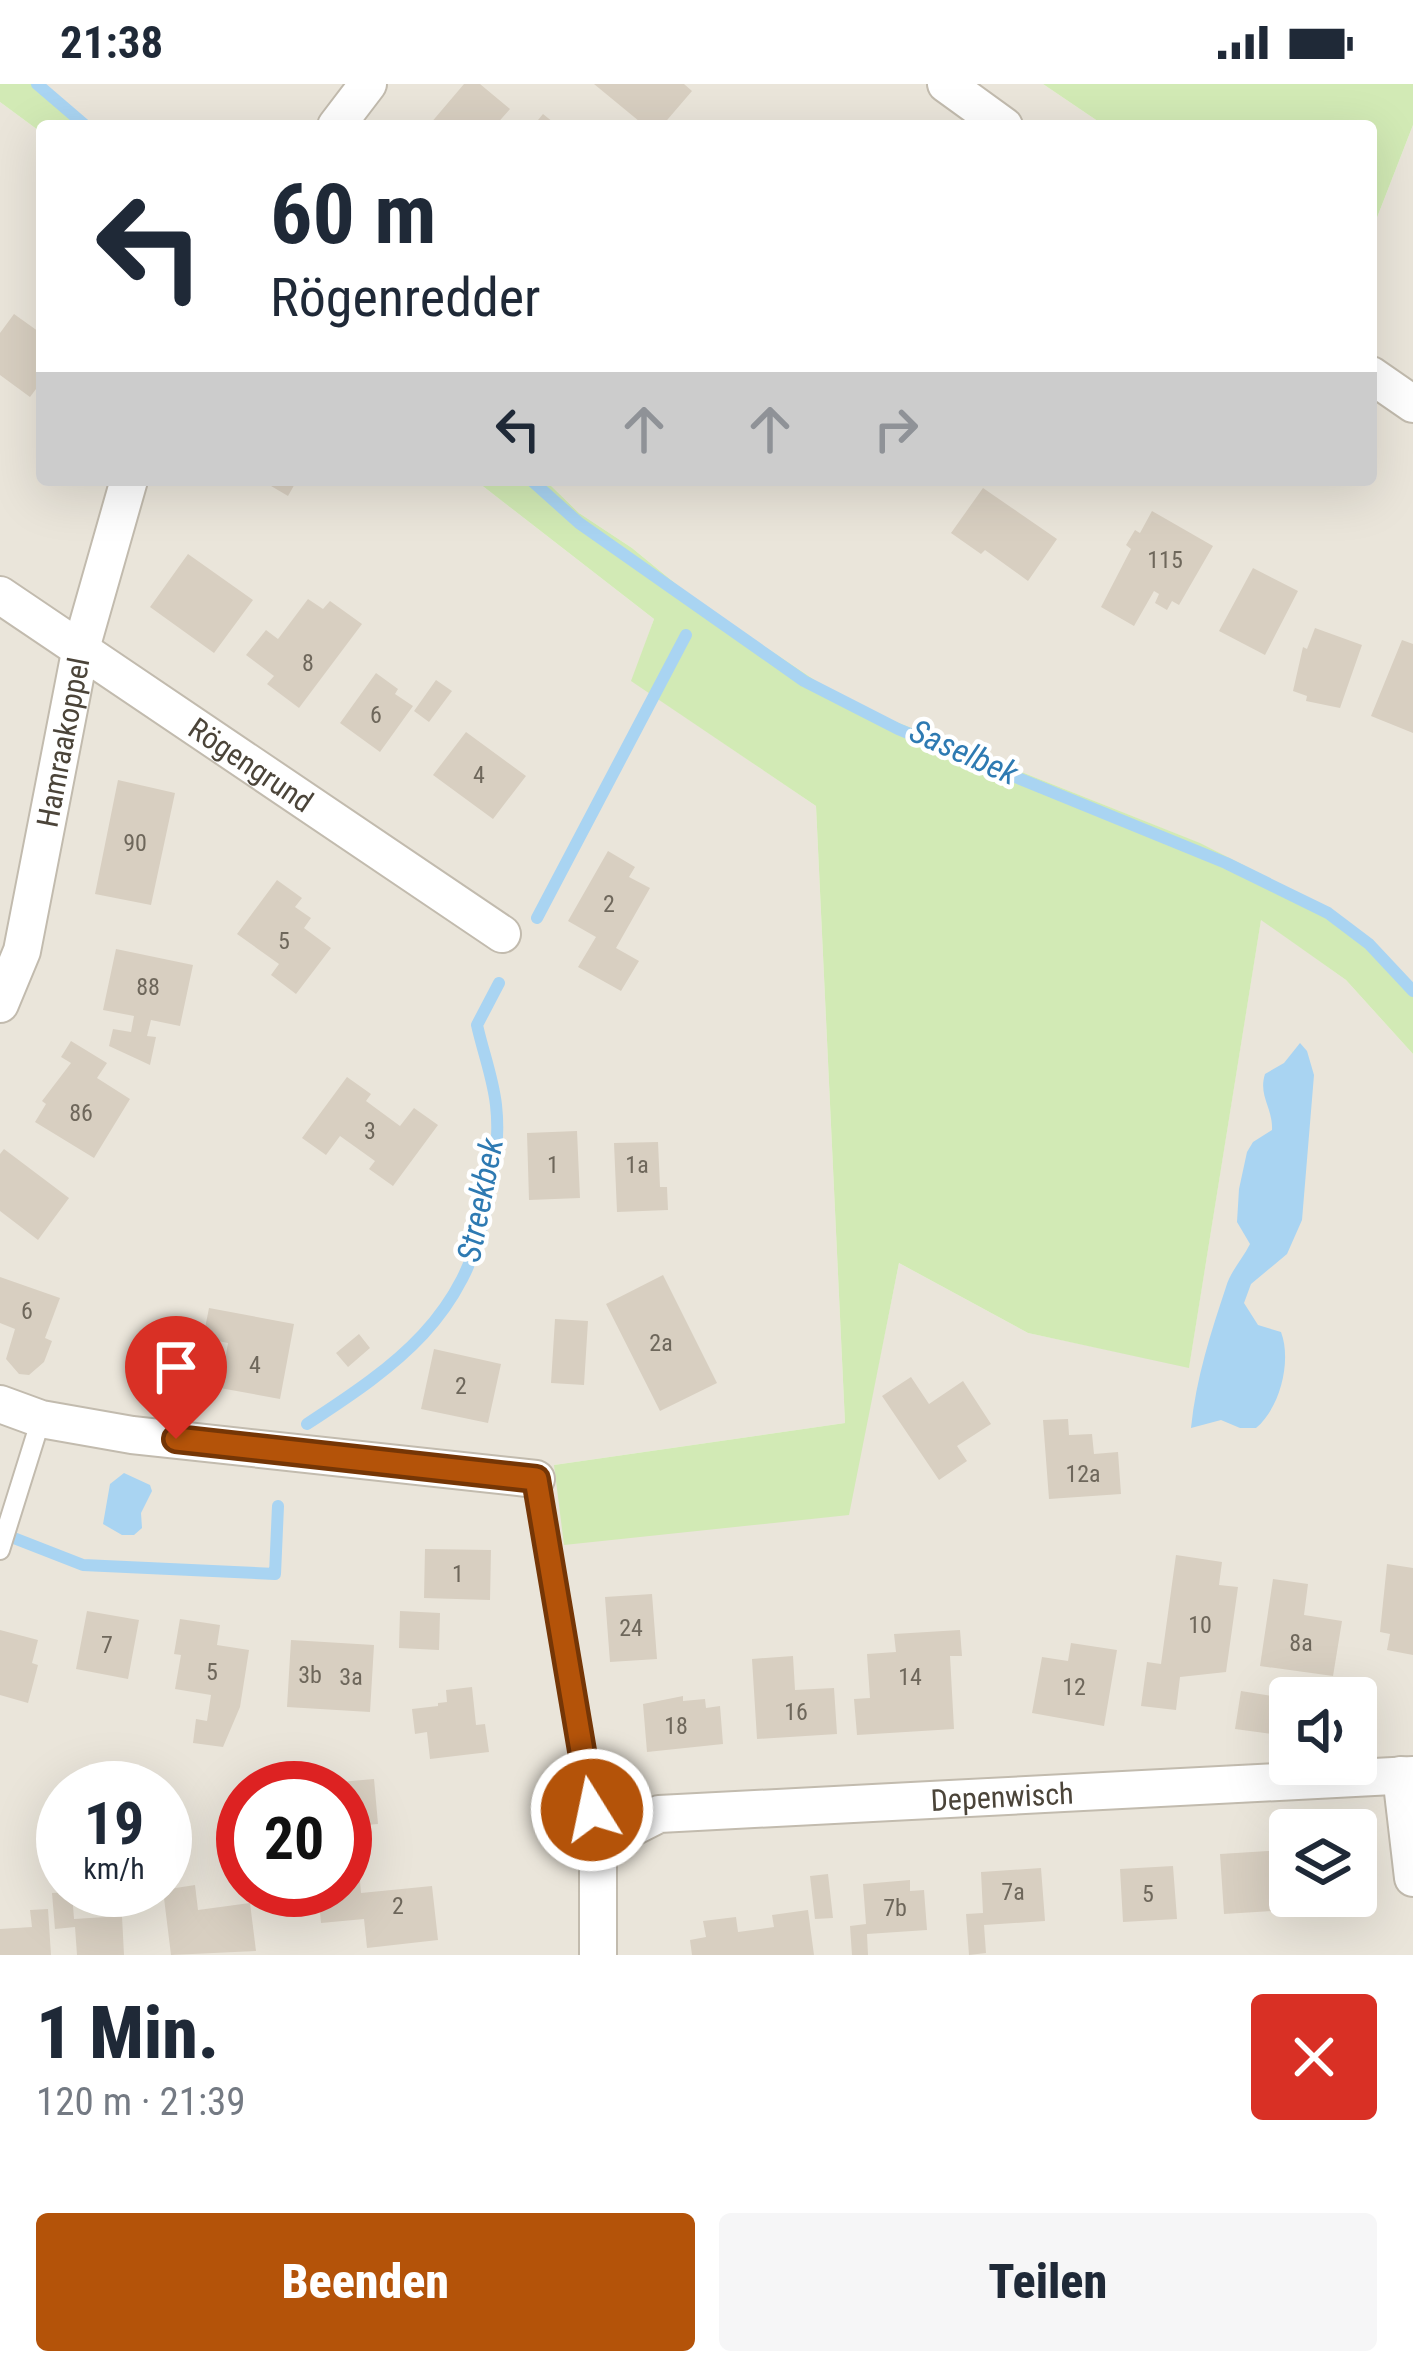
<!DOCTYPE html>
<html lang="de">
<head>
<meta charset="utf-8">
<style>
  :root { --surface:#fff; --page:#f6f6f7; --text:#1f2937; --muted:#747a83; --accent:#b45309 }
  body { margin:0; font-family:"Roboto Condensed",sans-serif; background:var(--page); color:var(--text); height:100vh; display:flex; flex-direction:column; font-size:45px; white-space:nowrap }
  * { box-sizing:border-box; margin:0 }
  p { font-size:39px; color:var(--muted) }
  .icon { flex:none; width:66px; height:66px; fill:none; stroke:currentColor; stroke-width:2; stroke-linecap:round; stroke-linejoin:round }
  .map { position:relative; height:1871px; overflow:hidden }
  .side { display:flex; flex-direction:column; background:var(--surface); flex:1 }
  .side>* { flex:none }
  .banner { position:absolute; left:36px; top:36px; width:1341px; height:366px; border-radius:12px; box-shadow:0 12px 48px #0002; background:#fff; color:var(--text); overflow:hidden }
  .fabs { position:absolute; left:1269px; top:1593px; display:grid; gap:24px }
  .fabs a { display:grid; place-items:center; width:108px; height:108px; border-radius:12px; background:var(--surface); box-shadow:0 12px 48px #0002; font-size:60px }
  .speed { position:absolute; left:36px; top:1677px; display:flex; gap:24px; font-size:60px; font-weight:700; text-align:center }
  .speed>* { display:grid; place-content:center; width:156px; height:156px; border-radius:50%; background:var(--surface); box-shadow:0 12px 48px #0002; line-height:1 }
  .speed small { font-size:30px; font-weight:400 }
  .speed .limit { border:18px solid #d22; background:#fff; color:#111 }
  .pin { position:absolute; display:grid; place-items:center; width:102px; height:102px; color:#fff; margin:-123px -51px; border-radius:50% 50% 50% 0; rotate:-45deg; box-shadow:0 0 12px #0007 }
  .pin .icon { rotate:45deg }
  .me { position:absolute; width:132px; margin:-66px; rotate:350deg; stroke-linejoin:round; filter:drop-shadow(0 0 9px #0008) }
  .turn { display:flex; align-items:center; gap:42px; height:252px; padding:0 36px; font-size:54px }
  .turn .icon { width:156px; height:156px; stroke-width:2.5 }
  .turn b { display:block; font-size:84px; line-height:102px }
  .lanes { display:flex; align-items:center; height:114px; padding:0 36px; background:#0003; justify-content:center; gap:60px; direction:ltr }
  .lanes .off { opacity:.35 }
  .round { display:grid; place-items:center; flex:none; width:126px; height:126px; border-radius:12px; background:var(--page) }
  .overview { display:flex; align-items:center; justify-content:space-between; height:204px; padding:0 36px }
  h1 { font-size:72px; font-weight:800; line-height:90px }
  .primary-button { display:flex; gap:24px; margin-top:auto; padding:24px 36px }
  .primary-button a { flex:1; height:138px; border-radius:12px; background:var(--accent); color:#fff; font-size:48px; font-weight:800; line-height:138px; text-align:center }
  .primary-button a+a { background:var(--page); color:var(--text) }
  .status { display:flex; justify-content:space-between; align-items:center; height:84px; padding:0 60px; background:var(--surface); direction:ltr }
  .status svg { height:33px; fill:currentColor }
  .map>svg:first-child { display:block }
</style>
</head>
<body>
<div class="status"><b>21:38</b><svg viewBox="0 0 49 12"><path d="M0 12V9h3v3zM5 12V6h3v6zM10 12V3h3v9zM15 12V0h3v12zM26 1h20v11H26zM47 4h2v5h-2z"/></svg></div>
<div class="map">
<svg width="1413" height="1871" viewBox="0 0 1413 1871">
  <rect width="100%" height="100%" fill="#f6f3ec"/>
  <path fill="#eae5da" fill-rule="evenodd" d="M 37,0 L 1043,0 L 1105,42 L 86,42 Z
    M 0,18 L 42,49 L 42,396 L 475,396 L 654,535 L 632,597 L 816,722 L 845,1339 L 554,1381 L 848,1431 L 899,1179 L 1028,1249 L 1189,1283 L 1261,835 L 1346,896 L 1413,970 L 1413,1871 L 0,1871 ZM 1290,1614 L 1356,1614 L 1356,1680 L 1290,1680 ZM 63,1704 L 165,1704 L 165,1806 L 63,1806 ZM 243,1704 L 345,1704 L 345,1806 L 243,1806 ZM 1290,1746 L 1356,1746 L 1356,1812 L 1290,1812 Z
    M 1413,41 L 1413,907 L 1353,844 L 1289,804 L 1199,759 L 889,635 L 822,601 L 698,518 L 632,464 L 579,429 L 545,396 L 1371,396 L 1371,149 Z"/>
  <path fill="#d2eab5" d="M 0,0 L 37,0 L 86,42 L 42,42 L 42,49 L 0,18 Z
    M 1043,0 L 1413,0 L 1413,41 L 1371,149 L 1371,42 L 1105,42 Z
    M 475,396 L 545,396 L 579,429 L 632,464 L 698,518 L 822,601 L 889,635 L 1200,759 L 1289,804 L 1353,844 L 1413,907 L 1413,970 L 1346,896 L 1261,836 L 1189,1284 L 1028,1249 L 899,1179 L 849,1431 L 564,1461 L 554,1381 L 845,1339 L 816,722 L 631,597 L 654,535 Z"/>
  <path fill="#a9d4f2" d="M 1300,959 L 1307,967 L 1314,991 L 1302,1136 L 1287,1170 L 1251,1200 L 1244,1219 L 1258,1241 L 1281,1248 C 1292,1277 1280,1324 1256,1344 L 1240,1344 L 1221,1336 L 1191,1344 C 1196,1294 1211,1248 1226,1203 C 1230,1188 1243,1174 1250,1160 L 1237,1138 L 1239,1105 L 1247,1068 L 1253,1058 L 1272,1046 C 1273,1024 1258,1012 1265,990 L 1284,979 Z
    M 124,1389 L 150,1401 L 152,1407 L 141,1429 L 142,1444 L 134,1451 L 122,1451 L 103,1440 L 110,1400 Z"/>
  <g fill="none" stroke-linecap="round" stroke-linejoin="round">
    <path stroke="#a9d4f2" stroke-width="12" d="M 37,0 L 86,42
      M 531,396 L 579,439 L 804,597 L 898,645 L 1226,779 L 1328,829 L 1369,860 L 1413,907
      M 537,834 L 686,551
      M 307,1340 C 399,1280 464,1234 487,1122 C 494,1089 500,1055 496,1021 C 493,994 483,968 477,941 L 499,899
      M 1,1449 L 83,1481 L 275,1490 L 278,1422"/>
  </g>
  <path fill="#d8cfc1" d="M 464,0 L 480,0 L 510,25 L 495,42 L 433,42 L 430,40 Z
    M 594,0 L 684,0 L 692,7 L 662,42 L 645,42 Z
    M 543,30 L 558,42 L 533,42 Z
    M 14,230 L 42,250 L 42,297 L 30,313 L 0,291 L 0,249 Z
    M 261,396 L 297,396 L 288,412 Z
    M 983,404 L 1057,455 L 1028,497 L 985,466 L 981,470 L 951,449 Z
    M 1152,427 L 1213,462 L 1179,521 L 1172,517 L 1167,526 L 1155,519 L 1159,510 L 1154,507 L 1134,542 L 1101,523 L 1131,465 L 1126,461 L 1135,446 L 1140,449 Z
    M 188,470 L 253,516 L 214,569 L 150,523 Z
    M 1253,484 L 1298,507 L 1265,571 L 1219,547 Z
    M 308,515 L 323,525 L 330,517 L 362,540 L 299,624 L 267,600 L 274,592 L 246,571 L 266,546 L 278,555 Z
    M 1315,544 L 1362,561 L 1340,624 L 1306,617 L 1307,612 L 1293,607 L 1303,563 L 1307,565 Z
    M 1402,556 L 1413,560 L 1413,649 L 1371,632 Z
    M 376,589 L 398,605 L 395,610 L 413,622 L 380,668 L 340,639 Z
    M 436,596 L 452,607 L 429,638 L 414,627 Z
    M 466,648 L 526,692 L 493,735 L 433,691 Z
    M 118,696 L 175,709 L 151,821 L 95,810 Z
    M 608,767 L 635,783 L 629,793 L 650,804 L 616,864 L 639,877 L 621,907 L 578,883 L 596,853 L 568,837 Z
    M 277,796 L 302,814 L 295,823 L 311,834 L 304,844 L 331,864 L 296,910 L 271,891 L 279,880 L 237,850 Z
    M 116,865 L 193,881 L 180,942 L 151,936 L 147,952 L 156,953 L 150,981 L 109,962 L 113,945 L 131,948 L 134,932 L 103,926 Z
    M 71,957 L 107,979 L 97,994 L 130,1015 L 94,1074 L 35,1038 L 46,1020 L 42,1017 L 71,979 L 61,973 Z
    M 347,993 L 371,1010 L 366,1017 L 400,1042 L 414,1024 L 438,1041 L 393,1102 L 369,1085 L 375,1077 L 340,1052 L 326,1071 L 302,1054 Z
    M 577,1047 L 580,1114 L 529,1116 L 527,1049 Z
    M 658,1058 L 660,1103 L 667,1103 L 668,1126 L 617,1128 L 614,1059 Z
    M 4,1065 L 69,1114 L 38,1156 L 0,1127 L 0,1070 Z
    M 663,1191 L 717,1299 L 660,1327 L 606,1220 Z
    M 0,1193 L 60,1214 L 45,1254 L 52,1257 L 44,1278 L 29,1291 L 19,1290 L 6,1275 L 15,1245 L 0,1239 Z
    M 209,1224 L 294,1240 L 280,1315 L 220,1304 L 228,1259 L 203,1254 Z
    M 555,1235 L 588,1237 L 584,1301 L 551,1299 Z
    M 359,1250 L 370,1264 L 348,1283 L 336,1269 Z
    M 434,1265 L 501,1280 L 488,1339 L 421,1325 Z
    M 911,1293 L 929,1320 L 963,1297 L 991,1340 L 957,1362 L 967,1377 L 939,1396 L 882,1312 Z
    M 1068,1335 L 1069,1351 L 1092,1350 L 1094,1370 L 1118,1368 L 1121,1410 L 1049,1415 L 1043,1336 Z
    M 425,1465 L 491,1466 L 490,1516 L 424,1514 Z
    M 1176,1471 L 1222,1478 L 1219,1501 L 1238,1503 L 1226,1588 L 1180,1593 L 1176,1626 L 1141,1622 L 1147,1578 L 1161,1580 Z
    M 1387,1480 L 1413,1484 L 1413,1571 L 1387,1566 L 1390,1550 L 1380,1548 Z
    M 1273,1495 L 1308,1500 L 1304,1531 L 1342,1537 L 1333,1592 L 1260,1582 Z
    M 652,1510 L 657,1575 L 610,1578 L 605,1513 Z
    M 87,1527 L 139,1536 L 128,1595 L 76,1585 Z
    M 400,1527 L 440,1529 L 439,1566 L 399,1564 Z
    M 180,1535 L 220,1541 L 217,1561 L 249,1566 L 240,1623 L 223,1663 L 193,1659 L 196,1635 L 207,1637 L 211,1611 L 175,1605 L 181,1571 L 174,1570 Z
    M 0,1546 L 38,1556 L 32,1579 L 38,1581 L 28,1619 L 0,1611 Z
    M 960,1546 L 962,1572 L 950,1572 L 954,1645 L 857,1651 L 854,1615 L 870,1614 L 867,1570 L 896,1568 L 894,1550 Z
    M 291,1556 L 374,1561 L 370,1628 L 287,1623 Z
    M 1071,1559 L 1117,1566 L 1104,1642 L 1032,1629 L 1042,1573 L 1068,1577 Z
    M 793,1572 L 795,1606 L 834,1604 L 837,1650 L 757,1655 L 752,1575 Z
    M 472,1603 L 476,1641 L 485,1640 L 489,1668 L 430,1675 L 427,1648 L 415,1650 L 412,1625 L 438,1622 L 438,1619 L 447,1618 L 446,1606 Z
    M 1241,1607 L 1278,1613 L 1272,1650 L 1235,1645 Z
    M 683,1612 L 683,1617 L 705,1615 L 706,1624 L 720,1622 L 723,1660 L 647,1668 L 643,1620 Z
    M 374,1695 L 378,1740 L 355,1742 L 356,1751 L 345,1752 L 345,1704 L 306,1704 L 306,1701 Z
    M 1284,1766 L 1288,1826 L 1224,1830 L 1220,1770 Z
    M 1173,1782 L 1177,1835 L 1123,1838 L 1120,1785 Z
    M 1041,1784 L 1045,1837 L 984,1841 L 986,1869 L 969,1871 L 966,1830 L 983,1829 L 981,1788 Z
    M 359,1785 L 361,1809 L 432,1802 L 438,1856 L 367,1864 L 364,1835 L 321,1839 L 318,1806 L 345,1806 L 345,1786 Z
    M 828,1790 L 833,1834 L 815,1835 L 810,1792 Z
    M 910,1796 L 910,1807 L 924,1806 L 927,1846 L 867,1850 L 868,1871 L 852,1871 L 850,1842 L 866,1840 L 863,1800 Z
    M 195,1801 L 198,1826 L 250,1819 L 256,1867 L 171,1871 L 163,1806 Z
    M 72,1808 L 74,1835 L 122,1832 L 124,1871 L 77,1871 L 75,1843 L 55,1845 L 52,1809 Z
    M 48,1825 L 51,1871 L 0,1871 L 0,1845 L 32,1843 L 30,1826 Z
    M 808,1826 L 814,1871 L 692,1871 L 690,1856 L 706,1853 L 703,1837 L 736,1833 L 738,1848 L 774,1843 L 772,1831 Z"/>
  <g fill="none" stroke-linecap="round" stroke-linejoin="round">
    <g stroke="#c2bbae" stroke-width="22">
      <path id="service" d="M 536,1395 L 598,1761
        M 0,1466 L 41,1335"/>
    </g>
    <g stroke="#c2bbae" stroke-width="40">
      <g id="minor">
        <path d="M 946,0 L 1004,42"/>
        <path d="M 336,42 L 368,0"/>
        <path d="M 1371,291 L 1413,320"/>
        <path id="s1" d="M 0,511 L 502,850"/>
        <path id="s2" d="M 0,920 L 22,867 L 80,568 L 129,396"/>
        <path d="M 0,1320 L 41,1335 L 132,1351 L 536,1395"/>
        <path d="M 1401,1691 L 1413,1794"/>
        <path id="s3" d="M 598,1871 L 598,1761 L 659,1730 L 1413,1691"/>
      </g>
    </g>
    <use href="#service" stroke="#fff" stroke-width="18"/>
    <use href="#minor" stroke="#fff" stroke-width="36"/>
  </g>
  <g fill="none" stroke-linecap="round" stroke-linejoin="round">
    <g stroke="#753606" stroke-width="30">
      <path id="route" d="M 176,1355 L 536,1395 L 592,1726"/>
    </g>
    <use href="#route" stroke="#b45309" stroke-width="21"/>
  </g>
  <g text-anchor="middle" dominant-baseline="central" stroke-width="9" stroke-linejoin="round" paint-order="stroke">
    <g font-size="24" fill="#6e675b">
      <text x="1165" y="476">115</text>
      <text x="308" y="579">8</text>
      <text x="376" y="631">6</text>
      <text x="479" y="691">4</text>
      <text x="135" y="759">90</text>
      <text x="609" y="820">2</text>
      <text x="284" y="857">5</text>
      <text x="148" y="903">88</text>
      <text x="81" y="1029">86</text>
      <text x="370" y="1047">3</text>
      <text x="553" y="1081">1</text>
      <text x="637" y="1081">1a</text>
      <text x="27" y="1227">6</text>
      <text x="661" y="1259">2a</text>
      <text x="255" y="1281">4</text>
      <text x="461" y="1302">2</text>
      <text x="1083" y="1390">12a</text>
      <text x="458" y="1490">1</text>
      <text x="1200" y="1541">10</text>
      <text x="631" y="1544">24</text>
      <text x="1301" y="1559">8a</text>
      <text x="107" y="1561">7</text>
      <text x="212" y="1588">5</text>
      <text x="310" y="1591">3b</text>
      <text x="351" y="1593">3a</text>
      <text x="910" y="1593">14</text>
      <text x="1074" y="1603">12</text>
      <text x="796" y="1628">16</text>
      <text x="676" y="1642">18</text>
      <text x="1013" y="1808">7a</text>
      <text x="1148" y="1810">5</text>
      <text x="398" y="1822">2</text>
      <text x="895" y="1824">7b</text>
    </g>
    <g font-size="30" fill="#4b4439" stroke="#fff">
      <text stroke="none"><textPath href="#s2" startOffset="270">Hamraakoppel</textPath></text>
      <text stroke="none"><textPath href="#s1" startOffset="303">Rögengrund</textPath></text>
      <text stroke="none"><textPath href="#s3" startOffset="522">Depenwisch</textPath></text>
    </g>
    <g font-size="33" font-style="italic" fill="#2e7ab2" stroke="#fff">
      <text transform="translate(964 668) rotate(24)">Saselbek</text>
      <text transform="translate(480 1116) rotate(-79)">Streekbek</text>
    </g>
  </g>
</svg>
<div class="fabs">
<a><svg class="icon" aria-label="sound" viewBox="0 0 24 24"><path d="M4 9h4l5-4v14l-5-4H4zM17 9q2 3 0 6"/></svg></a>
<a><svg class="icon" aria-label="layers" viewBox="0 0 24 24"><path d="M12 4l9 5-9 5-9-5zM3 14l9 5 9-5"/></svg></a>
</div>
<div class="speed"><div>19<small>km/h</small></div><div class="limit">20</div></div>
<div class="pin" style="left:176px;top:1355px;background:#d93025"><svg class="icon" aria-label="arrive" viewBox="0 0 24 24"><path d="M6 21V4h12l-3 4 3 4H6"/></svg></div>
<svg class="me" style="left:592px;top:1726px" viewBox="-20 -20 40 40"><circle r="17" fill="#b45309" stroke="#fff" stroke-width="3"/><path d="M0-11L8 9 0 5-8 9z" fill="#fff"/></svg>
<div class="banner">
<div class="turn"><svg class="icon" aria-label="left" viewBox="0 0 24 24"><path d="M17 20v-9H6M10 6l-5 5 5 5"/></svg><div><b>60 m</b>Rögenredder</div></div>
<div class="lanes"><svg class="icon" aria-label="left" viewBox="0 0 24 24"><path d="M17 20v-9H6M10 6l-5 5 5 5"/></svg><svg class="icon off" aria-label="ahead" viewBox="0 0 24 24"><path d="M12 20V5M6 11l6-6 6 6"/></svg><svg class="icon off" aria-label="ahead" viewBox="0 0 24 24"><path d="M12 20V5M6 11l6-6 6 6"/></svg><svg class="icon off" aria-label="right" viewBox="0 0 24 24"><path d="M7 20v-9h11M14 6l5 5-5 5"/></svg></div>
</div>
</div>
<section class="side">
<div class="overview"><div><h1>1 Min.</h1><p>120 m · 21:39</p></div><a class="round" style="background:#d93025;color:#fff"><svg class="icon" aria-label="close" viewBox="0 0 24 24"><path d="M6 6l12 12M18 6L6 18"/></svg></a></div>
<div class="primary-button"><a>Beenden</a><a>Teilen</a></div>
</section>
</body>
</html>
